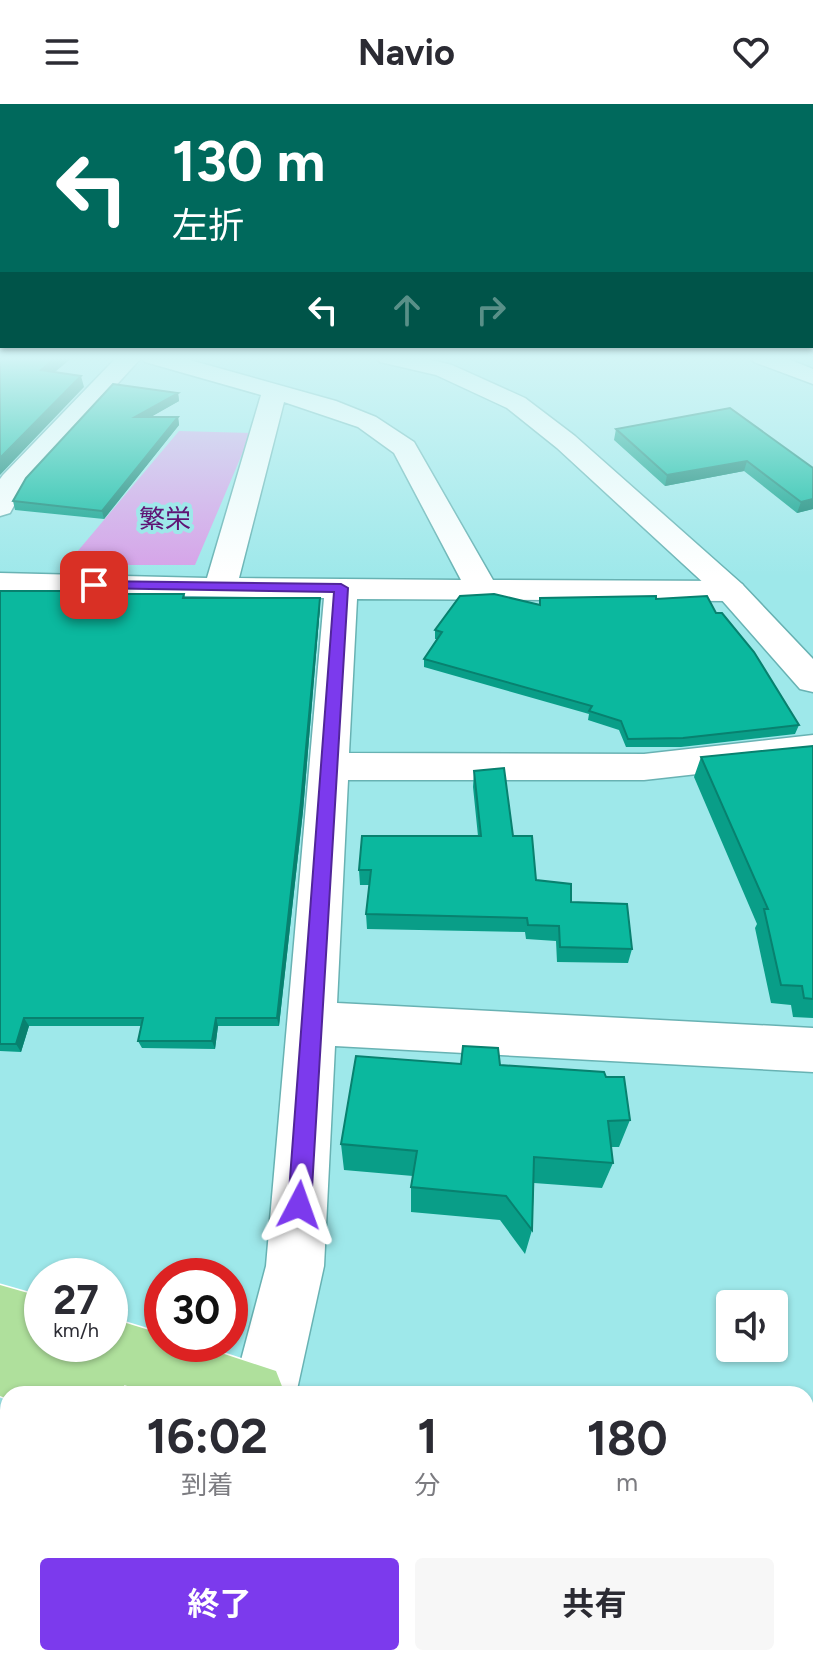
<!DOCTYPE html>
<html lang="ja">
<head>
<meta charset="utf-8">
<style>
  :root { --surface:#fff; --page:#f7f7f7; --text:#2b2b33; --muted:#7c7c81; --accent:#7c3aed }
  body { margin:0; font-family:Figtree,"Noto Sans JP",sans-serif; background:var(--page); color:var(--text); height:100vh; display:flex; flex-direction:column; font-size:30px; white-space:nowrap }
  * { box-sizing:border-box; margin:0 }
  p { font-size:26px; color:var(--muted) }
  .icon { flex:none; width:44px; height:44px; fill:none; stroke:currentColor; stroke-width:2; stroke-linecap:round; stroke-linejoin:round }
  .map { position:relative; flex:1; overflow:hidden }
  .side { position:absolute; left:0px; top:1282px; width:814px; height:280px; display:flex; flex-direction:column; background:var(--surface); border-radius:24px 24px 0 0; box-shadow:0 2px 6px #0004 }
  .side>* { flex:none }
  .top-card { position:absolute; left:0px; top:0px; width:814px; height:244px; box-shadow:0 2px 6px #0004; background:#00695c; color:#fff; overflow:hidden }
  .tools { position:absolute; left:716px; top:1186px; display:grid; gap:16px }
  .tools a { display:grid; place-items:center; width:72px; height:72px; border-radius:8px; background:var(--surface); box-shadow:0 2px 6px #0004; font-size:40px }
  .speed { position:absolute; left:24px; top:1154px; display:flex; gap:16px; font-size:40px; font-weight:700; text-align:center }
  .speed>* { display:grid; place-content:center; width:104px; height:104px; border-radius:50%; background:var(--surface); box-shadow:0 2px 6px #0004; line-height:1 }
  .speed small { font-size:20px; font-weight:400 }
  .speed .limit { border:12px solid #d22; background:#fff; color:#111 }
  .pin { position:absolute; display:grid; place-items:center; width:68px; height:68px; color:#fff; margin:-34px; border-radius:16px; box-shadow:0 4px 12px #0006 }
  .me { position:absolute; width:88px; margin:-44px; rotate:4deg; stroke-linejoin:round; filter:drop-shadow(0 0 6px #0008) }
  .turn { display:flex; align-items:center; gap:28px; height:168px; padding:0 40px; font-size:36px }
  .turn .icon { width:104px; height:104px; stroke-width:2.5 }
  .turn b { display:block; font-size:56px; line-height:68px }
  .lanes { display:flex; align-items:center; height:76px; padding:0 40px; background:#0003; justify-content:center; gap:40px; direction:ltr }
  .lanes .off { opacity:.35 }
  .eta { display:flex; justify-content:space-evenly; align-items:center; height:136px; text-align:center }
  .eta b { font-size:48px; font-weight:700; line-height:56px }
  .primary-button { display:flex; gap:16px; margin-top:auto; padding:16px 40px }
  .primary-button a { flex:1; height:92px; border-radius:8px; background:var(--accent); color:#fff; font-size:32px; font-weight:700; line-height:92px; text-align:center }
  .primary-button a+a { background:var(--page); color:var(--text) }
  header { display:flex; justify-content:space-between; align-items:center; height:104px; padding:0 40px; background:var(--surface); font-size:36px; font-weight:700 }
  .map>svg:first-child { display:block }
</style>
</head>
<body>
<header><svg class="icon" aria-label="menu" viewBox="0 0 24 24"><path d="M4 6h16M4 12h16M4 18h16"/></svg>Navio<svg class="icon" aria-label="heart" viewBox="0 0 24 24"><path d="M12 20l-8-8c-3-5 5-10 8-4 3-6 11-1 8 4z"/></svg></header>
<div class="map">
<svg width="813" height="1562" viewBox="0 0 813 1562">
  <rect width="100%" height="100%" fill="#9ee8ea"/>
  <path fill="#d6a1e8" d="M 179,327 L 251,329 L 195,461 L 66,461 Z"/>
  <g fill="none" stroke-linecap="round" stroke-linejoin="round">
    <g stroke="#68b2b3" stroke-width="3">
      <path id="minor" d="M 117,253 L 179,253 L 336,297 L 376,313 L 414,338 L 493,476 L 731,477 L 742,480 L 747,487 L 742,494 L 731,497 L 357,495 L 349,649 L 644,650 L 813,631 L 813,657 L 644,676 L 348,676 L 337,899 L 813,924 L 813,968 L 335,942 L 324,1162 L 296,1290 L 232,1290 L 266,1162 L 324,494 L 0,489 L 0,469 L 207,474 L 261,291 L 145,258 L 142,253 L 26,380 L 10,409 L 0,412 L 0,375 L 3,371 ZM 284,298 L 358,323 L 394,349 L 461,476 L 239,474 Z
        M 750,253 L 783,253 L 813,265 L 813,280 L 754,258 Z"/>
    </g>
    <g stroke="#68b2b3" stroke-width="3">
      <path id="tertiary" d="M 376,253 L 419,253 L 452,261 L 525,294 L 575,332 L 742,480 L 813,555 L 813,588 L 800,585 L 720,494 L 557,344 L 507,304 L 436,271 L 380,258 Z"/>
    </g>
    <g stroke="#fff" stroke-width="3">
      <path id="trunk" d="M 0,1181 L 42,1193 L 42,1240 L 110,1240 L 110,1214 L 162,1230 L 162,1240 L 194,1240 L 276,1267 L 285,1290 L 153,1290 L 124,1281 L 128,1290 L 8,1290 L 8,1295 L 0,1292 Z
        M 806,1373 L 813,1375 L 813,1443 L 806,1441 Z
        M 806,1450 L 813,1452 L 813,1562 L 749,1562 L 746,1554 L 806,1554 Z"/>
    </g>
    <use href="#minor" fill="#fff" fill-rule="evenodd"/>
    <use href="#tertiary" fill="#fff" fill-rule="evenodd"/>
    <use href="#trunk" fill="#afe09c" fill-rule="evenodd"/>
  </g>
  <path fill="#099e88" d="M 178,289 L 179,297 L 150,313 L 178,313 L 179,321 L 104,415 L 15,406 L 13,397 Z
    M 616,325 L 813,364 L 813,405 L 797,409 L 744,367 L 665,382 L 614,336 Z
    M 0,487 L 69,487 L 70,490 L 184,490 L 185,494 L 320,494 L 320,503 L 303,707 L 279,922 L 218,922 L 215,945 L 142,944 L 138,937 L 141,922 L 29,922 L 21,948 L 0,947 Z
    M 540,494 L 656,495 L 716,509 L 799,621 L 795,630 L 681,643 L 626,643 L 619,626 L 588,616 L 589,610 L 424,563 L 424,555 L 437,535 L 435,535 L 435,526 L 539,501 Z
    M 813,642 L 813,914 L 793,913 L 791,901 L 771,899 L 755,824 L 757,820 L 694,673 L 701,653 Z
    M 474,667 L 513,732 L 536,776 L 571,798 L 632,845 L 628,859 L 557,858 L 556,837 L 526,835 L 525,828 L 367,825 L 366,810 L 369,781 L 360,781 L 359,766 L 478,732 L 473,683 Z
    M 461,960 L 500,961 L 630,1016 L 619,1043 L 611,1043 L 613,1059 L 602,1084 L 534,1079 L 532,1126 L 525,1150 L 500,1116 L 411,1108 L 411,1083 L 413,1072 L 344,1066 L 341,1040 Z"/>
  <path fill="#08816f" d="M 56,253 L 73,253 L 44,277 L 41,266 Z
    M 81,272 L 84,283 L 0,371 L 0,354 Z
    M 178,289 L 179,297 L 137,321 L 135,313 Z
    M 178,313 L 179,321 L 104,415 L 102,407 Z
    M 747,357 L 744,367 L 665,382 L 667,371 Z
    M 813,395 L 813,405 L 797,409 L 801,398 Z
    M 320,494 L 320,503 L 303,707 L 279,922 L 277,914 Z
    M 24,914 L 29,922 L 21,948 L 16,940 Z
    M 216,914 L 218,922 L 215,945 L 212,937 Z"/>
  <path fill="#0bb89e" stroke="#08816f" stroke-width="2" d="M 0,253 L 56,253 L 41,266 L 81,272 L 0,354 Z
    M 113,280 L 178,289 L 135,313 L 178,313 L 102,407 L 13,397 L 26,374 Z
    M 730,304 L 813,364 L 813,395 L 801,398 L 747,357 L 667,371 L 616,325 Z
    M 0,487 L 69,487 L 68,490 L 184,490 L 183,494 L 320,494 L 301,698 L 277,914 L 216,914 L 212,937 L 138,937 L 143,914 L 24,914 L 16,940 L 0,940 Z
    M 494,490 L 540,501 L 540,494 L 656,492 L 656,495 L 707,492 L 716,509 L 722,509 L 754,548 L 799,621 L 683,634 L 628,635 L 621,617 L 589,607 L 592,602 L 424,555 L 442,528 L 435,526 L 460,492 Z
    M 813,642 L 813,895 L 804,894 L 802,882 L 781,881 L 764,805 L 768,805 L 701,653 Z
    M 504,664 L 513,732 L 532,732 L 536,776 L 571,780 L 571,798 L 627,800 L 632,845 L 560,843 L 559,822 L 528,821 L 527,814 L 366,810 L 371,766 L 359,766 L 362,732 L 481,732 L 474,667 Z
    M 463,942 L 498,944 L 500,961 L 604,968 L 606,973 L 624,973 L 630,1016 L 608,1017 L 613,1059 L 534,1053 L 532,1126 L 506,1092 L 411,1083 L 417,1047 L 341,1040 L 356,952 L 461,960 Z"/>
  <linearGradient id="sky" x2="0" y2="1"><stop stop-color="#63a4c4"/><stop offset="0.54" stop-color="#d3f5f6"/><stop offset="1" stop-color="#d3f5f6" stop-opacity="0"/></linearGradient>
  <rect width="813" height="472" fill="url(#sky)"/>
  <path fill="#7c3aed" stroke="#51269a" stroke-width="2" d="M 94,477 L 341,480 L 348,484 L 311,1101 L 308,1109 L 299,1113 L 291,1109 L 288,1101 L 334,488 L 90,484 L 88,481 Z"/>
  <g text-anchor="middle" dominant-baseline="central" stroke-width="8" stroke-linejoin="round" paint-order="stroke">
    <g font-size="26" fill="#5f1474" stroke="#9ee8ea">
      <text x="165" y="415">繁栄</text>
    </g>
  </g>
</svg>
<div class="tools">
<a><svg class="icon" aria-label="sound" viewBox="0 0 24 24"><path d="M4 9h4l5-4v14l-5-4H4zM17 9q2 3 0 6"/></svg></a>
</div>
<div class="speed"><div>27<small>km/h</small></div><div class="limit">30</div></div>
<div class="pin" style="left:94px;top:481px;background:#d93025"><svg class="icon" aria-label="arrive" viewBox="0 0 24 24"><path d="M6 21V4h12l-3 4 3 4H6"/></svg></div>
<svg class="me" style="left:299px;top:1101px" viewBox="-20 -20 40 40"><path d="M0-17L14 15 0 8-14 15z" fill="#7c3aed" stroke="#fff" stroke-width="4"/></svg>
<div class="top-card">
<div class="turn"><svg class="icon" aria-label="left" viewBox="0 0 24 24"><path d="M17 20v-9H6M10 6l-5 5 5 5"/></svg><div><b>130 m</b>左折</div></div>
<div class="lanes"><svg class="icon" aria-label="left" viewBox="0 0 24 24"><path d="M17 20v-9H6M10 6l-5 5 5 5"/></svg><svg class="icon off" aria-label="ahead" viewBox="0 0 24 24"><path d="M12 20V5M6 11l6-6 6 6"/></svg><svg class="icon off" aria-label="right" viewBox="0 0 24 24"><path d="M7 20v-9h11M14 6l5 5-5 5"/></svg></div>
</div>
<section class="side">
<div class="eta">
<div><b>16:02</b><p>到着</p></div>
<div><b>1</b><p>分</p></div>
<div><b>180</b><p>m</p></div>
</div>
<div class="primary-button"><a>終了</a><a>共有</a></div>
</section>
</div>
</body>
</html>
